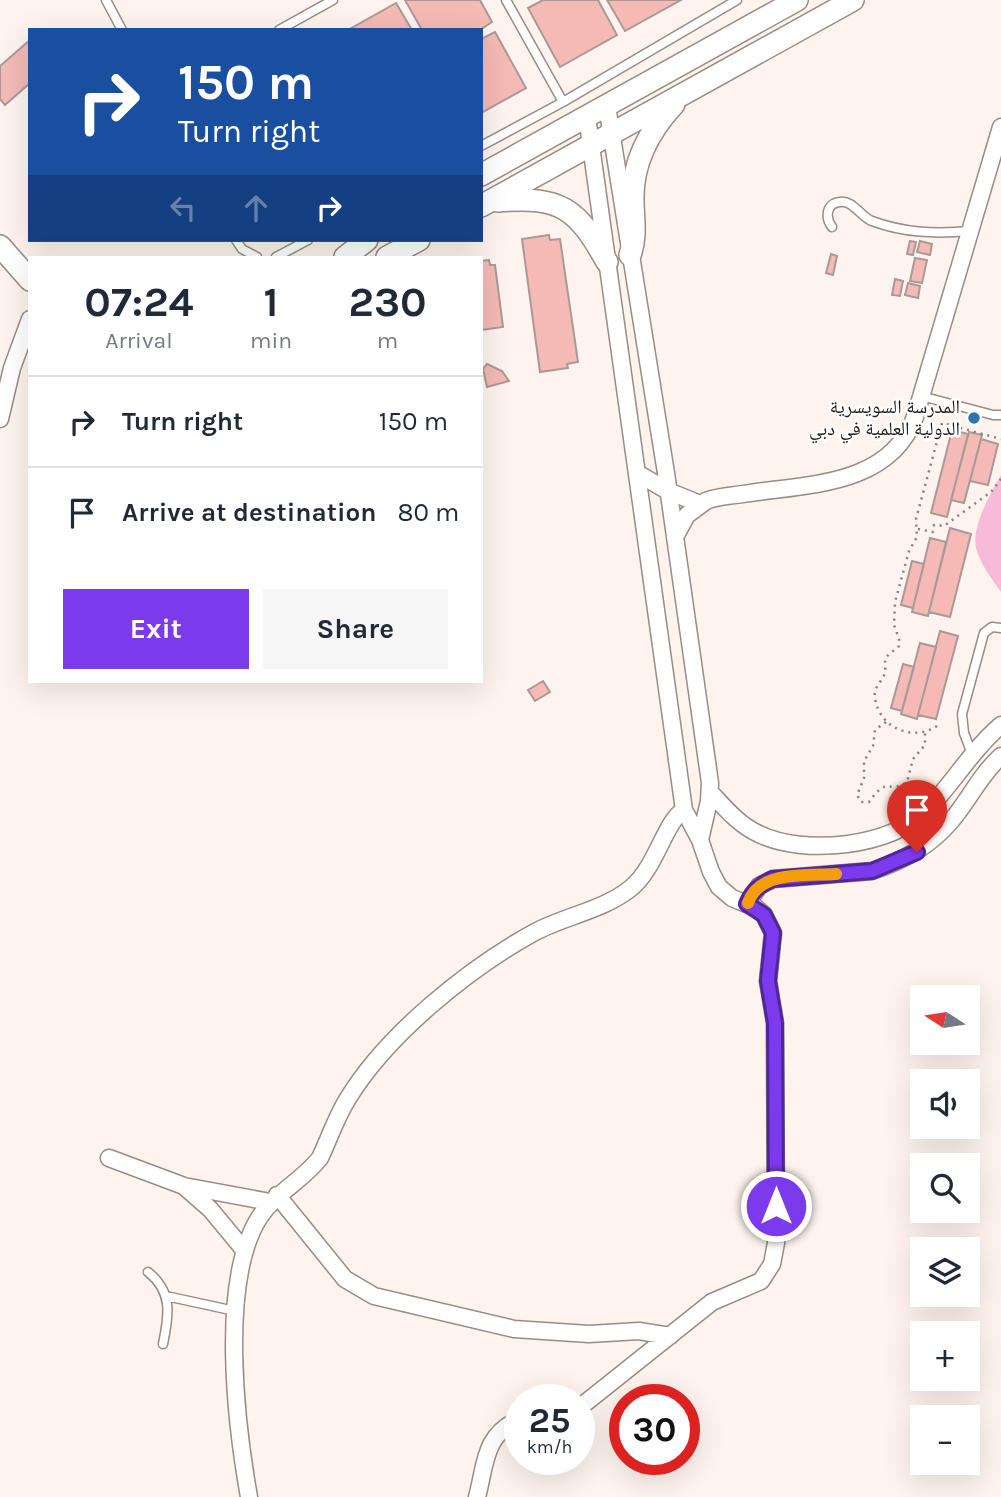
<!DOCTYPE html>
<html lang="en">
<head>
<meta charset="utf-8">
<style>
  :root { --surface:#fff; --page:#f6f6f7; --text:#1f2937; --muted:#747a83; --line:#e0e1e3; --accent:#7c3aed }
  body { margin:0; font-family:Karla,"Noto Naskh Arabic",sans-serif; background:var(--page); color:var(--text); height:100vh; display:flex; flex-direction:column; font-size:26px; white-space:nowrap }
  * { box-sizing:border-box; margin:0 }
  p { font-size:23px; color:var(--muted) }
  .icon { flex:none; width:38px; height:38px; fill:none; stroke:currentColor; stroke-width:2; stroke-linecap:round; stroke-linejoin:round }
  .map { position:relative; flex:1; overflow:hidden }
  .sheet { position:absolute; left:28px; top:256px; width:455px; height:427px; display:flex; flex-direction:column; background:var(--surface); border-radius:0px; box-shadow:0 7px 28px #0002 }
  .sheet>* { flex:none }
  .banner { position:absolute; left:28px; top:28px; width:455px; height:214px; border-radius:0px; box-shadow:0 7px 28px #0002; background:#1a4fa0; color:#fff; overflow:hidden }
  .needle { width:46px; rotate:282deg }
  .fabs { position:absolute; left:910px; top:985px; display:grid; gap:14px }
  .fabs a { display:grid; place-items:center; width:70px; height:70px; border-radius:0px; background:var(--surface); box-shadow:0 7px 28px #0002; font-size:35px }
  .speed { position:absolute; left:504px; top:1384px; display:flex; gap:14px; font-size:35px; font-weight:700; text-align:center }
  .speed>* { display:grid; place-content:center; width:91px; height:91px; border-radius:50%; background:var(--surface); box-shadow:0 7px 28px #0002; line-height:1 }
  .speed small { font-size:18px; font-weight:400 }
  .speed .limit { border:10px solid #d22; background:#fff; color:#111 }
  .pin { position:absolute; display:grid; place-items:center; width:60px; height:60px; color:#fff; margin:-72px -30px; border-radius:50% 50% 50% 0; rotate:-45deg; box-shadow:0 0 7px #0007 }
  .pin .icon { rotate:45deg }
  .me { position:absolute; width:77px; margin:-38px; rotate:0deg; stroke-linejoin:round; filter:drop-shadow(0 0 5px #0008) }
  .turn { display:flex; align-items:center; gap:24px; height:147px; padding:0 35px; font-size:32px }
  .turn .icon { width:91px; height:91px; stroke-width:2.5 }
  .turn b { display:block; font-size:49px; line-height:60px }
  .lanes { display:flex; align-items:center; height:66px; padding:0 35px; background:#0003; justify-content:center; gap:35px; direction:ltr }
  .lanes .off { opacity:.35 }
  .eta { display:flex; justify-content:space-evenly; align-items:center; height:119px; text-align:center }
  .eta b { font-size:42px; font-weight:700; line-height:49px }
  .button { display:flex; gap:14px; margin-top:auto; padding:14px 35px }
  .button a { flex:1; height:80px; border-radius:0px; background:var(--accent); color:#fff; font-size:28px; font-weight:700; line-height:80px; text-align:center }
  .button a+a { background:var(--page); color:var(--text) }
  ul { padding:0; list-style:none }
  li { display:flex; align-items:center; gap:21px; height:91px; padding:0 35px; border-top:2px solid var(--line) }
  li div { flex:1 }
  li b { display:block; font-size:26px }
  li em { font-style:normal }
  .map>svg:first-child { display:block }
</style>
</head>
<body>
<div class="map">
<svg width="1001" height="1497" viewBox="0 0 1001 1497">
  <rect width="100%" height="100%" fill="#fef4ed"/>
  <path fill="#f7bbd7" d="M 1001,475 L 1001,592 C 992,579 980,564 976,548 C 971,528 991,492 1001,475 Z"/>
  <path fill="#f5bab5" stroke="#a99a98" stroke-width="2" d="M 405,0 L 480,0 L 492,22 L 480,30 L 422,30 Z
    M 543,0 L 598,0 L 617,35 L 560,67 L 528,8 Z
    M 607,0 L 681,0 L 625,31 Z
    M 396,3 L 412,30 L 348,30 Z
    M 495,32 L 526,88 L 481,113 L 481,39 Z
    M 30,40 L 30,83 L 5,105 L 0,99 L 0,66 Z
    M 549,235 L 550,240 L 560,239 L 578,362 L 567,364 L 568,368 L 540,372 L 522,239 Z
    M 910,241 L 916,242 L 913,255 L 907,254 Z
    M 920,241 L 932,244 L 930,255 L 917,252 Z
    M 831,254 L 837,256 L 833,275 L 826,273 Z
    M 915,258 L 927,260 L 922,283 L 910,281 Z
    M 489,260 L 490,265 L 495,265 L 503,327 L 481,330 L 481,261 Z
    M 895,279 L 903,281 L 900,296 L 892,295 Z
    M 908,283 L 920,286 L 918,298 L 905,295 Z
    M 487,364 L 502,371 L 509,381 L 487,387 L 483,369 Z
    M 952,430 L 968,434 L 947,517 L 931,513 Z
    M 969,432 L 982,435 L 964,503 L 951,500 Z
    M 981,439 L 998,444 L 988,485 L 970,481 Z
    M 950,528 L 971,534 L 950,617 L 929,612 Z
    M 930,538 L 946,542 L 928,616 L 912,612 Z
    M 912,561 L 924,564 L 913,608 L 901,605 Z
    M 940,631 L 958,636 L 936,719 L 918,715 Z
    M 920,643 L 936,647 L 917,719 L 901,714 Z
    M 903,664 L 914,667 L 902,711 L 891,708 Z
    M 543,681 L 550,692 L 535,701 L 528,690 Z"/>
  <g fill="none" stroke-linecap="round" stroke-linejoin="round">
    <g stroke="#988c84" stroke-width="11">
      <path id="service" d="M 106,0 L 122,30
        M 506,0 L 563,102
        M 279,30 L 333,0
        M 481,146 L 563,102 L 737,0
        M 832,227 C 825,218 826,203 840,202 C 853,200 861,217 872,221 C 904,233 936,234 970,231
        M 236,240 L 242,249 L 257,257
        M 276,257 L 308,240
        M 921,396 L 993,415 L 1001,415
        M 972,754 L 964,733 L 962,714 L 984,633 L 992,627 L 1001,628
        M 148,1272 C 173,1292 169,1315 163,1344
        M 166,1296 L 235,1311"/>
    </g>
    <g stroke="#988c84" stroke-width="19">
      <path id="minor" d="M 607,106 L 666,473 L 710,783 L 709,801 L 700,840
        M 0,419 L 12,368 L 30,319
        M 637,473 L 668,491 L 700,504
        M 675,537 L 687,515 L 706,501 C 718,496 731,496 743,494 C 806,484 889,487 915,417 L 1001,127
        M 710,792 C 725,808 739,825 759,834 C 804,856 892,847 927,810 C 953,783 972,750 1001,725
        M 747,904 L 759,886 L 773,879 L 872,871 C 903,861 930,846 951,821 C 969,800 980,775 1001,756
        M 109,1158 L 184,1186 L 270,1202
        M 186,1188 L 210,1209 L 244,1250
        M 277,1195 L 345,1279 L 374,1296 L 514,1329 L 589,1334 L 639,1331 L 670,1336
        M 579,1408 L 712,1302 L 761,1281 L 772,1264 L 776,1243 L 775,1023 L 768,981 L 773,933 L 764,915 L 756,908 L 732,898 L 719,887 L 711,872 L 700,840 L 684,810 L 587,117
        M 249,1497 C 236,1424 219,1282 259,1218 C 275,1193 302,1181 320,1158 C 329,1139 336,1118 347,1100 C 386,1035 469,968 535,932 C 565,916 604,910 631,888 C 656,868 665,821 684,810
        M 477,1497 C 486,1464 483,1435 520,1419"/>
    </g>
    <g stroke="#988c84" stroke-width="24">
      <path id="tertiary" d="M 481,175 L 797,0
        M 498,201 C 561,196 577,208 607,262
        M 481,206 L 853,0
        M 0,246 L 30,280
        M 630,255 C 637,236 633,219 633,200 C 632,162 649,131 674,104
        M 345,257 L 367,240
        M 387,257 L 419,240"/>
    </g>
    <path stroke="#867f7a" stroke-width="2.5" stroke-dasharray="2 5" stroke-linecap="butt" d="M 918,529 L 933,532 L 934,525 L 944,526 L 991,492 L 1001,479
      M 886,722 L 875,730 L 873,746 L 864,761 L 864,778 L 857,795 L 861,802 L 869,802 C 889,774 888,795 907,782 L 913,759 L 925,745 L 925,732
      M 937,726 C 913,742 879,728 875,698 C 873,687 882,682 885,673 C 886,668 884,662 886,657 L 899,646 L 899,639 L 894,625 L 895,602 L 909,551 L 917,537 L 916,519 L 942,423 L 1001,439"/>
    <use href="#service" stroke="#fff" stroke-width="8"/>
    <use href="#minor" stroke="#fff" stroke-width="16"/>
    <use href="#tertiary" stroke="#fff" stroke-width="21"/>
  </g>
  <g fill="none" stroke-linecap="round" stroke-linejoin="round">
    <g stroke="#51269a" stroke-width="18">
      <path id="route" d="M 776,1206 L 775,1023 L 768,981 L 773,933 L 764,915 L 747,904 C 752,891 760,884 773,879 L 872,871 L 917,852"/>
    </g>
    <use href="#route" stroke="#7c3aed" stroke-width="12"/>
    <path stroke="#f59e0b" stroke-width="12" d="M 748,903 C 759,870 807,876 836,874"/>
  </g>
  <circle fill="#2f74a9" stroke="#fff" stroke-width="2.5" cx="974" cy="418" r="7"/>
  <g text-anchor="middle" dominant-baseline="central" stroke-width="5" stroke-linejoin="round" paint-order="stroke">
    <g font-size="19" fill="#1c1815" stroke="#fff" text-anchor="end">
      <text x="960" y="407">المدرسة السويسرية<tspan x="960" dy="22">الدولية العلمية في دبي</tspan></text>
    </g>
  </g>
</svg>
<div class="fabs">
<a><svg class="needle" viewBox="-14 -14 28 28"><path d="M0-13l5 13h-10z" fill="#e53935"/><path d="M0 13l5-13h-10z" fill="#747a83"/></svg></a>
<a><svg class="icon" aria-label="sound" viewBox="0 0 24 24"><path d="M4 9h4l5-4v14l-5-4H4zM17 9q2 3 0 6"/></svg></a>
<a><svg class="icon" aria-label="search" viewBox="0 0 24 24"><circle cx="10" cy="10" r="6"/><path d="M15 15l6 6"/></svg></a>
<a><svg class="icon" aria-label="layers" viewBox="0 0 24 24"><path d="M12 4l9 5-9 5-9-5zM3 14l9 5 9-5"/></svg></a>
<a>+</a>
<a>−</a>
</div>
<div class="speed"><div>25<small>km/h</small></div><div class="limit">30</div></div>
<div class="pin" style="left:917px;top:852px;background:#d93025"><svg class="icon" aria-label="arrive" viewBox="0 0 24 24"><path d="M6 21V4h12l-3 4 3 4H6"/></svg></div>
<svg class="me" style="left:776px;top:1206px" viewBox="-20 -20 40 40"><circle r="17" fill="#7c3aed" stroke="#fff" stroke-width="3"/><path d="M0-11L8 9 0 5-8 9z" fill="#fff"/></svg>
<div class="banner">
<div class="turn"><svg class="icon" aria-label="right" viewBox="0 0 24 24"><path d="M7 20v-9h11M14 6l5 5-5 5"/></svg><div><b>150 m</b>Turn right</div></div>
<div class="lanes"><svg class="icon off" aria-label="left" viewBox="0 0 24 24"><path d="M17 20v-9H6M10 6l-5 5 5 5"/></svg><svg class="icon off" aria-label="ahead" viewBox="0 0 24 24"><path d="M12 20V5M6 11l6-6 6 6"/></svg><svg class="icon" aria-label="right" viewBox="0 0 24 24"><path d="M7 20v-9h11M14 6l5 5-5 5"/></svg></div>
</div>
<section class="sheet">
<div class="eta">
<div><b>07:24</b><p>Arrival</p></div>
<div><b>1</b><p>min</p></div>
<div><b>230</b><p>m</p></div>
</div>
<ul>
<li><svg class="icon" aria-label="right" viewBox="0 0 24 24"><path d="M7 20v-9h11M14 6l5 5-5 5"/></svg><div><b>Turn right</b></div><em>150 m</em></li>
<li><svg class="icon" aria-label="arrive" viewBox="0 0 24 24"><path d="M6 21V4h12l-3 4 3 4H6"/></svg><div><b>Arrive at destination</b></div><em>80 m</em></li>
</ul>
<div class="button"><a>Exit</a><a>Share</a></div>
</section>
</div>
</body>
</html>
